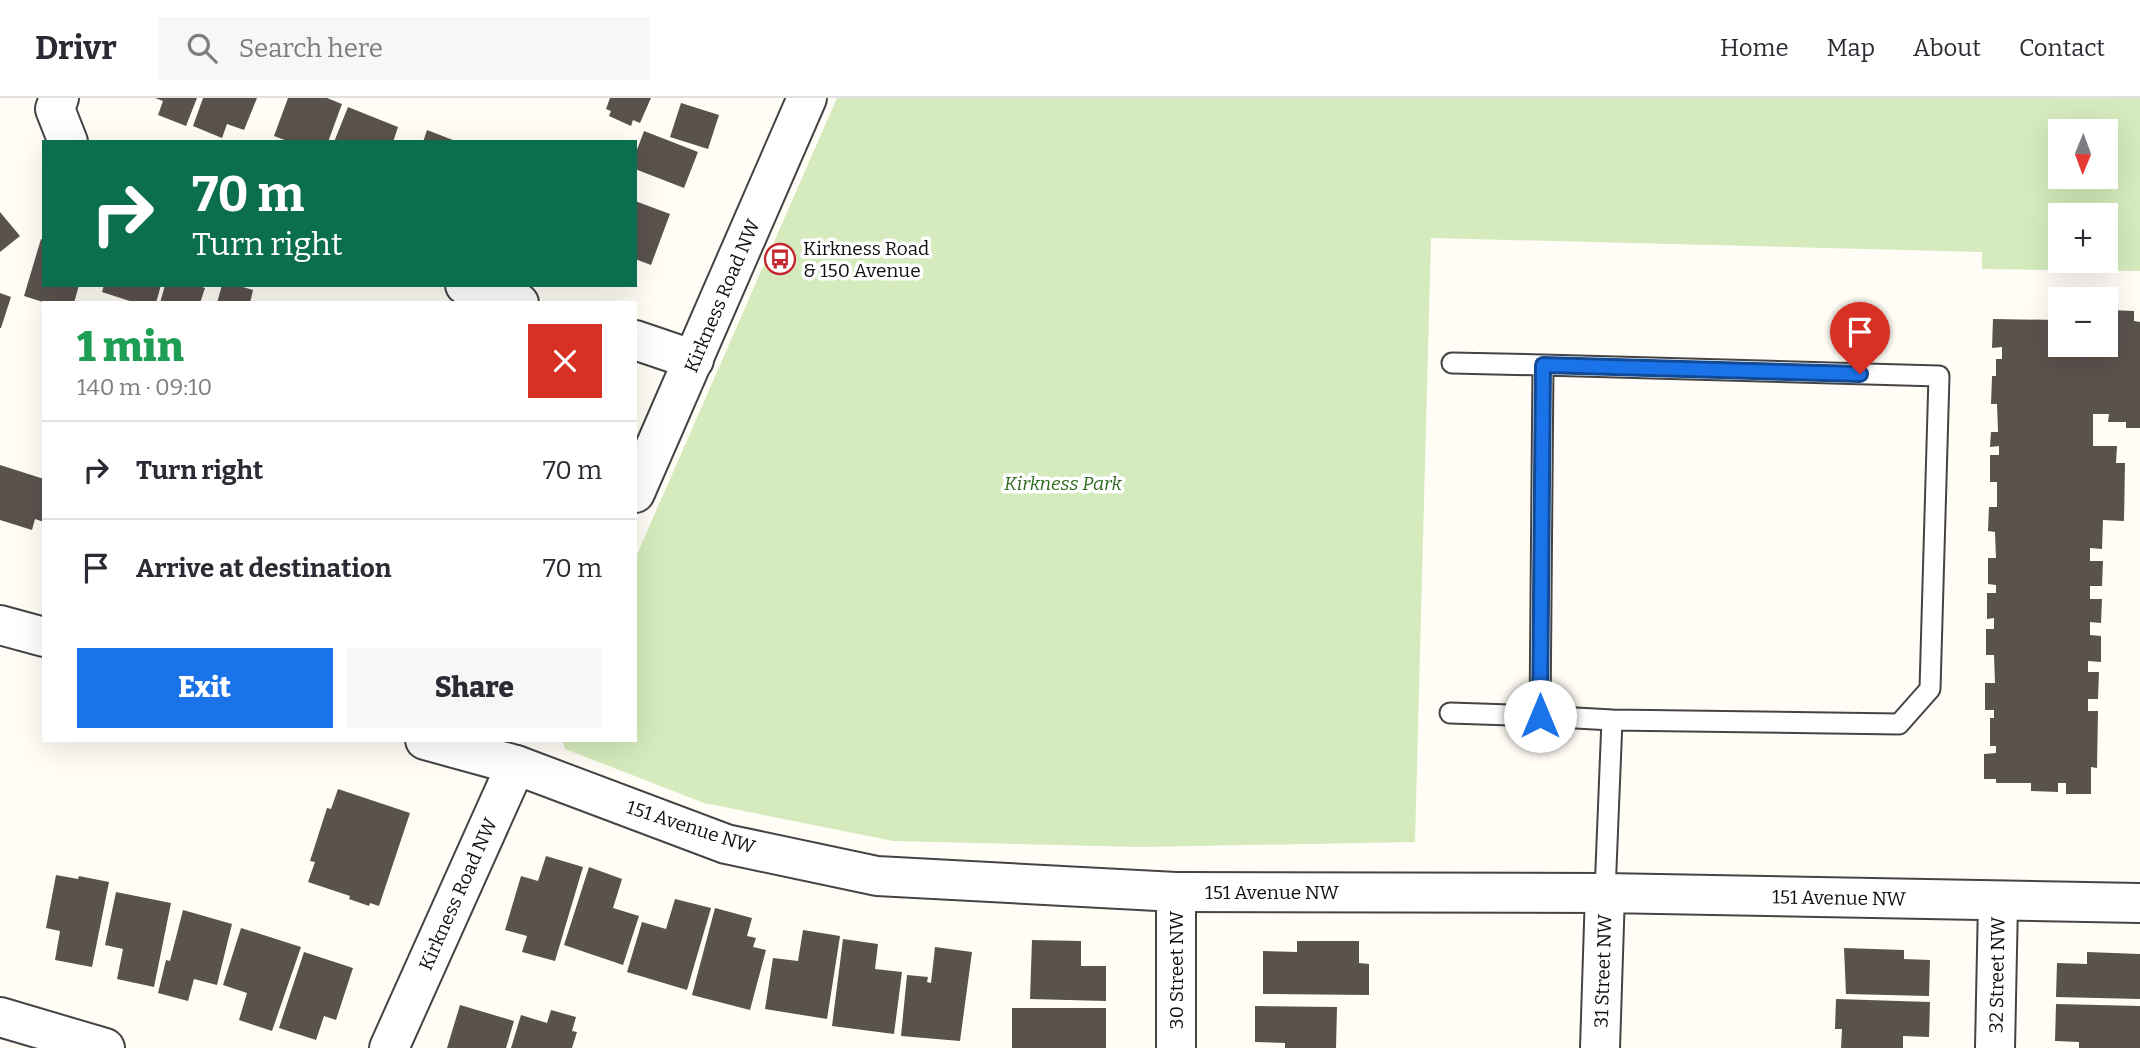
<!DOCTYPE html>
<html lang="en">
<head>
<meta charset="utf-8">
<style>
  :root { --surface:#fff; --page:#f7f7f7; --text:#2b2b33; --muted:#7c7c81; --line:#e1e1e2; --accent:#1a73e8 }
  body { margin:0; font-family:Bitter,serif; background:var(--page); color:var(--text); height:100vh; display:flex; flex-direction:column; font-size:26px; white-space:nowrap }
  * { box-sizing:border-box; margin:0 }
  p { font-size:23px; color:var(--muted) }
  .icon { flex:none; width:38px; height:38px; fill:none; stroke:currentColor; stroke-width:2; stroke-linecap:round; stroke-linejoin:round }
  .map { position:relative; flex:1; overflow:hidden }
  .drawer { position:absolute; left:42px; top:203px; width:595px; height:441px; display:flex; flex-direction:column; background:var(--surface); border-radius:0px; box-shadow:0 7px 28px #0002 }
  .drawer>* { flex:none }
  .guide { position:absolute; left:42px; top:42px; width:595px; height:147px; border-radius:0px; box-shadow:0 7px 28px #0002; background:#0b6e4f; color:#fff; overflow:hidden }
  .needle { width:46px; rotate:181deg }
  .fabs { position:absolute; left:2048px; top:21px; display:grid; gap:14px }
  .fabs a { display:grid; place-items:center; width:70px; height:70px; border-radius:0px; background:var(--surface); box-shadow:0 7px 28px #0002; font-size:35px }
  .pin { position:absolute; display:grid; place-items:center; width:60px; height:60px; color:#fff; margin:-72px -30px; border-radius:50% 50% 50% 0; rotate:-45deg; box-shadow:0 0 7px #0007 }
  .pin .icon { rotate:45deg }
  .me { position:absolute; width:77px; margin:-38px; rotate:0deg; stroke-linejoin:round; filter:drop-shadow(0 0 5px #0008) }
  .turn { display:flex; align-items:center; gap:24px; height:147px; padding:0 35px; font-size:32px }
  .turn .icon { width:91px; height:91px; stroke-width:2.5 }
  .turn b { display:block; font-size:49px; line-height:60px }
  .round { display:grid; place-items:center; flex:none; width:74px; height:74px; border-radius:0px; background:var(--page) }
  .overview { display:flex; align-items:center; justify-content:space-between; height:119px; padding:0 35px }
  h1 { font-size:42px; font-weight:800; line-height:52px; color:#1e9e55 }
  .action { display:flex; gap:14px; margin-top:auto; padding:14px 35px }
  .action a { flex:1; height:80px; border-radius:0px; background:var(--accent); color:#fff; font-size:28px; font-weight:800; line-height:80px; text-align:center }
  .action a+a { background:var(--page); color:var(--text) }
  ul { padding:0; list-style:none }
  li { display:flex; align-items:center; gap:21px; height:98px; padding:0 35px; border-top:2px solid var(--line) }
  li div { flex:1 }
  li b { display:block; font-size:26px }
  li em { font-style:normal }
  header { display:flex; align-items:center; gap:42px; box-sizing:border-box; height:98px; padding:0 35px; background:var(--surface); border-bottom:2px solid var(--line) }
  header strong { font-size:33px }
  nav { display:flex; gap:38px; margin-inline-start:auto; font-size:24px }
  .search { width:490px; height:63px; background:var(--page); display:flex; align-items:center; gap:18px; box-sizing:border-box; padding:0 24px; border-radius:0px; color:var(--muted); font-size:26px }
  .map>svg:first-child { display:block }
</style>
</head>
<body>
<header>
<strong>Drivr</strong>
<div class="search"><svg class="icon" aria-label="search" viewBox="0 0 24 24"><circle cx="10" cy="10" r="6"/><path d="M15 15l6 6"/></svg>Search here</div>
<nav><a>Home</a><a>Map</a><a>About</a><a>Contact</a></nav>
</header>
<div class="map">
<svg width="2140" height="950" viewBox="0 0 2140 950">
  <rect width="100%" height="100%" fill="#fffdf5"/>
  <path fill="#d5ebbd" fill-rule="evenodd" d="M 837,0 L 2140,0 L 2140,173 L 1982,171 L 1982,154 L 1431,140 L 1415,744 L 1140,749 L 893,743 L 704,705 L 565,651 L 562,642 L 635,642 L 635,461 ZM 2060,33 L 2105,33 L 2105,79 L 2060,79 ZM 2060,117 L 2105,117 L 2105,163 L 2060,163 Z"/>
  <path fill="#5a524d" d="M 155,0 L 197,0 L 186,28 L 158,17 L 163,3 Z
    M 203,0 L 257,0 L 244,32 L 227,26 L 222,40 L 193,28 Z
    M 288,0 L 327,0 L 342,6 L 328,44 L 290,44 L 274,38 Z
    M 610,0 L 651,0 L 640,25 L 633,22 L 631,28 L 609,18 L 611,13 L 606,11 Z
    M 681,5 L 719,17 L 708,51 L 670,39 Z
    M 348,9 L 398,29 L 393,44 L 334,44 Z
    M 427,32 L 458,44 L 423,44 Z
    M 644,33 L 698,54 L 684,90 L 635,71 L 635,57 Z
    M 635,103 L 670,116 L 651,167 L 635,161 Z
    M 0,114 L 20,138 L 0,154 Z
    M 41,141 L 44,142 L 44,187 L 79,187 L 74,205 L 46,205 L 24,198 Z
    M 104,187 L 161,187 L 156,205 L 136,205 L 102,194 Z
    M 165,187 L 196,187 L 205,190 L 200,205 L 160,205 Z
    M 222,187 L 236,187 L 253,192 L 250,205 L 217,205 Z
    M 0,195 L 11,199 L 1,230 L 0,230 Z
    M 2057,207 L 2060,207 L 2060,247 L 2105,247 L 2108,212 L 2134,213 L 2134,223 L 2140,224 L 2140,330 L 2126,330 L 2126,324 L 2108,324 L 2109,316 L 2093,316 L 2093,348 L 2117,348 L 2116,365 L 2125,365 L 2124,423 L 2103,422 L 2102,451 L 2090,450 L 2090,463 L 2103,463 L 2102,488 L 2090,488 L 2090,501 L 2102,501 L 2101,525 L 2090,524 L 2090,537 L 2101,538 L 2101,564 L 2088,563 L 2088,574 L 2099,574 L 2098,601 L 2088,601 L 2088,613 L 2098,613 L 2097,670 L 2091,669 L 2091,696 L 2066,696 L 2066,685 L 2058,685 L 2058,694 L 2031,693 L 2031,685 L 1996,685 L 1996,681 L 1984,681 L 1984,656 L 1996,655 L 1996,648 L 1990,648 L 1990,620 L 1994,620 L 1994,612 L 1985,612 L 1985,585 L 1995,585 L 1994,557 L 1986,557 L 1986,531 L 1994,531 L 1994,520 L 1987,521 L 1987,495 L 1996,495 L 1996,487 L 1988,486 L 1988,460 L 1996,460 L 1995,434 L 1988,433 L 1989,409 L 1997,409 L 1997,384 L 1990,384 L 1990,357 L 1999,357 L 1999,348 L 1990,349 L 1991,334 L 1998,334 L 1997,306 L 1991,306 L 1992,278 L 1996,278 L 1996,261 L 2002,261 L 2002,249 L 1992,250 L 1993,221 L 2057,222 Z
    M 0,367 L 44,381 L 44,424 L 35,421 L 32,432 L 0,422 Z
    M 338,691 L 410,715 L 379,808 L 370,805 L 369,808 L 349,801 L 350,798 L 308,784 L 315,764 L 310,763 L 327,710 L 331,711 Z
    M 546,758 L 583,769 L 555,863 L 522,854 L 527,838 L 505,832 L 521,778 L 538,783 Z
    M 589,769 L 622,781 L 613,810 L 639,818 L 623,867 L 564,847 Z
    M 56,777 L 78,781 L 79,778 L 109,784 L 92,869 L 55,862 L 60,833 L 46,830 Z
    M 116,794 L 171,805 L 154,889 L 117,881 L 123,851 L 105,847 Z
    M 675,801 L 711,810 L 687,892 L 627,874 L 642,824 L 666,831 Z
    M 715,810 L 752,820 L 747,838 L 756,840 L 753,849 L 766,852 L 750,912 L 692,897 Z
    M 183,812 L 232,826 L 217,887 L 194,881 L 188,903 L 158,895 L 166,862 L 170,863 Z
    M 241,830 L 301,849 L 272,933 L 239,922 L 247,895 L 223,887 Z
    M 803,832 L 840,838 L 827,921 L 765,911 L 773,860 L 798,863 Z
    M 843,841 L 878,846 L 875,871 L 902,874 L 894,936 L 832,928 Z
    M 1032,842 L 1081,843 L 1081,868 L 1106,868 L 1106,903 L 1030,901 Z
    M 1297,843 L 1359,843 L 1359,865 L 1369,866 L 1369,897 L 1263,896 L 1263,853 L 1297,854 Z
    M 935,849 L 972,854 L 960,943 L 901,938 L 907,877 L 928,879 L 927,884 L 931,885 Z
    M 1844,850 L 1904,852 L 1904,861 L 1930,862 L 1929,898 L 1846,896 Z
    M 304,854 L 353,870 L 336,922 L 324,918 L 316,942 L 279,930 Z
    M 2087,854 L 2140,856 L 2140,901 L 2056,899 L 2057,865 L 2087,866 Z
    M 1836,901 L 1930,904 L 1929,939 L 1903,938 L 1903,950 L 1841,950 L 1842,931 L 1835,931 Z
    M 2056,906 L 2140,908 L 2140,950 L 2079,950 L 2079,944 L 2055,943 Z
    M 460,907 L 514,923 L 506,950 L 447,950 Z
    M 1255,908 L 1337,909 L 1336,950 L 1285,950 L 1285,945 L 1255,944 Z
    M 1012,910 L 1106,910 L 1106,950 L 1012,950 Z
    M 551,912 L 576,919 L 572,933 L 577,934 L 572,950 L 511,950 L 521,917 L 547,925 Z"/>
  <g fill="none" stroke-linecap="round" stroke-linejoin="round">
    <g stroke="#444" stroke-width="23">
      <path id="service" d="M 1452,265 L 1543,267
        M 1450,615 L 1540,618 L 1543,267 L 1939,278 L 1930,591 L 1899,626 L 1612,622 L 1605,795
        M 1540,618 L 1612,622"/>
    </g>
    <g stroke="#444" stroke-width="42">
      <path id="minor" d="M 59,0 L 55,11 L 68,44
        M 465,187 L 519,205
        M 635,242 L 694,262
        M 1176,794 L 1605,795 L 2140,805
        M 0,919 L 105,950
        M 389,950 L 516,667
        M 1600,950 L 1605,795
        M 1995,950 L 1998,804"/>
    </g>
    <g stroke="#444" stroke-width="42">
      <path id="tertiary" d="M 635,395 L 807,0
        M 0,527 L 44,539
        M 425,642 L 516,667 L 726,746 L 877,778 L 1176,794 L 1176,950"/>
    </g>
    <use href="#service" stroke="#fff" stroke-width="19"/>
    <use href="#minor" stroke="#fff" stroke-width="38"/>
    <use href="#tertiary" stroke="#fff" stroke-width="38"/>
  </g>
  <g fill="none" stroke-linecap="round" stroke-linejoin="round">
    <g stroke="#114b97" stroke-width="18">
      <path id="route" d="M 1540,618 L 1543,267 L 1860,276"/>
    </g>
    <use href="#route" stroke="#1a73e8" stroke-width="12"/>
  </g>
  <defs>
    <g id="bus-ring" transform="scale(1.575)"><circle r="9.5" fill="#fff" stroke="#c4262e" stroke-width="1.5"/><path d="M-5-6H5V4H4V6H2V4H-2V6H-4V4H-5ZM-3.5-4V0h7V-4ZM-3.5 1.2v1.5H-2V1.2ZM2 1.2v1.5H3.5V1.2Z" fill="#c4262e"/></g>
  </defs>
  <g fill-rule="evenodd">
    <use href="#bus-ring" x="780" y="161"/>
  </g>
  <g text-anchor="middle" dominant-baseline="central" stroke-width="7" stroke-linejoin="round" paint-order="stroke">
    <g font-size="19" fill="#111" stroke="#fff" text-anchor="start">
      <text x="803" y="150">Kirkness Road<tspan x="803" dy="22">&amp; 150 Avenue</tspan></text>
    </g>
    <g font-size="19" fill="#111" stroke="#fff">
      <text transform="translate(722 198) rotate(-67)">Kirkness Road NW</text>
      <text transform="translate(691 729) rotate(18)">151 Avenue NW</text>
      <text x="1272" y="794">151 Avenue NW</text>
      <text transform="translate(458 796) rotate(-66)">Kirkness Road NW</text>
      <text transform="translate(1839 800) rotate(1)">151 Avenue NW</text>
      <text transform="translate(1176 872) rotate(-90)">30 Street NW</text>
      <text transform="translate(1603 873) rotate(-88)">31 Street NW</text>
      <text transform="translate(1997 877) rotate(-89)">32 Street NW</text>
    </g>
    <g font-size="19" font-style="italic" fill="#2f6b1f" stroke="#fff">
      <text x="1063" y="385">Kirkness Park</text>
    </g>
  </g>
</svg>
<div class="fabs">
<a><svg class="needle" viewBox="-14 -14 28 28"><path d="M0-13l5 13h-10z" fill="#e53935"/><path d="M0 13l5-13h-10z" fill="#7c7c81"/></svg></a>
<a>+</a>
<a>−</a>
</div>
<div class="pin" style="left:1860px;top:276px;background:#d93025"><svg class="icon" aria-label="arrive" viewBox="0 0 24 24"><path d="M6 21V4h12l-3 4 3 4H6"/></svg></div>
<svg class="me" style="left:1540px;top:618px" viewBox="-20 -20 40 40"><circle r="19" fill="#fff"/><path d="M0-13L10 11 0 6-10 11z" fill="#1a73e8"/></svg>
<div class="guide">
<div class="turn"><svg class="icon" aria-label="right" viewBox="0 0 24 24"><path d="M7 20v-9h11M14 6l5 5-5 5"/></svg><div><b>70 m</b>Turn right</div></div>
</div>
<section class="drawer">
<div class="overview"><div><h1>1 min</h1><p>140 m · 09:10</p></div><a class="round" style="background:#d93025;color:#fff"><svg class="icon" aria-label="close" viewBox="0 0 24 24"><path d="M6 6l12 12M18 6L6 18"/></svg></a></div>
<ul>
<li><svg class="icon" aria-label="right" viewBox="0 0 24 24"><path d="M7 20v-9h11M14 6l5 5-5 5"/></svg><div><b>Turn right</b></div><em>70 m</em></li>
<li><svg class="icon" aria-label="arrive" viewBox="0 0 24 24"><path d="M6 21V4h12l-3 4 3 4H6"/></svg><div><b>Arrive at destination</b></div><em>70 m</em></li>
</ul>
<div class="action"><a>Exit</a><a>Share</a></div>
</section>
</div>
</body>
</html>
